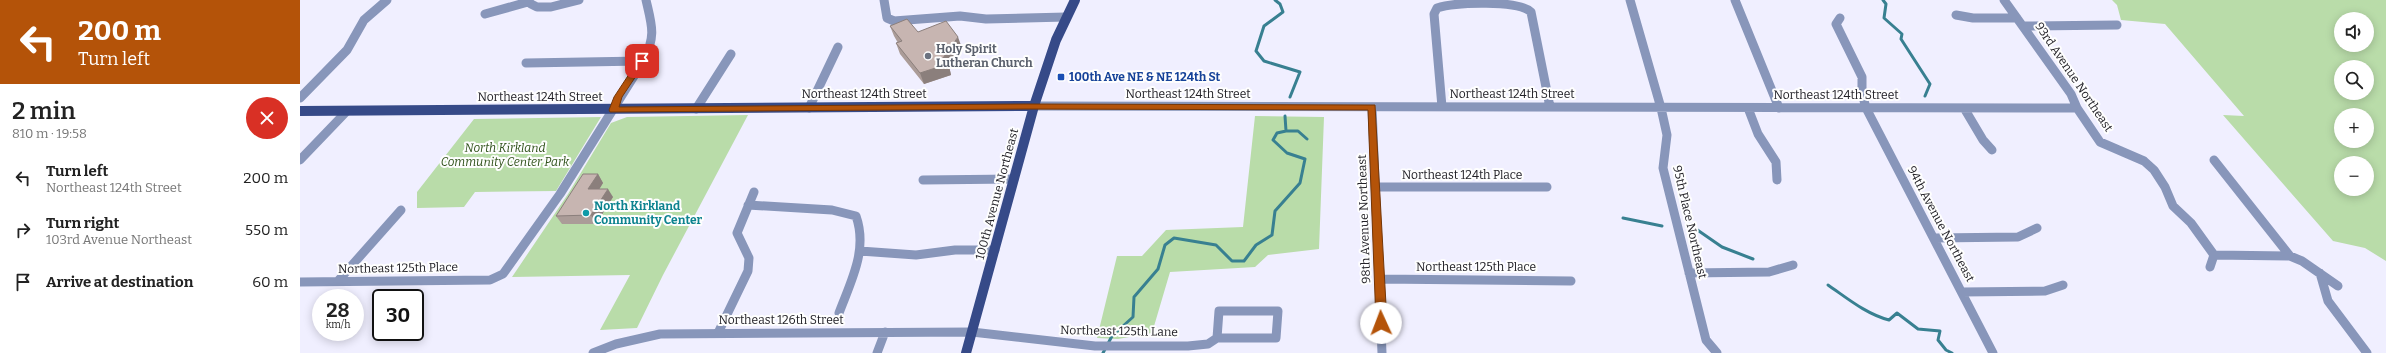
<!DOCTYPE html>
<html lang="en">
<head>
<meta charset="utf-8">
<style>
  :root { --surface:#fff; --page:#f2f2f2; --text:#222; --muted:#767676 }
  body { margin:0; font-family:Bitter,serif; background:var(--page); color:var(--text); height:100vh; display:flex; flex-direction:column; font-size:15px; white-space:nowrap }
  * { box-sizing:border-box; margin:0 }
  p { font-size:13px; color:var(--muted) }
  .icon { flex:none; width:22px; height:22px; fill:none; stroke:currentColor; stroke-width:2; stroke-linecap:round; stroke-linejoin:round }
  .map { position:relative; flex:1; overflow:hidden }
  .details { display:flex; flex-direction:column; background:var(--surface); width:300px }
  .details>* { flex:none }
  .guide { background:#b45309; color:#fff; overflow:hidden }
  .controls { position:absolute; left:2034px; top:12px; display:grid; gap:8px }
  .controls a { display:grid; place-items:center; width:40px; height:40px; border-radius:50%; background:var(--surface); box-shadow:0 2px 10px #0003; font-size:20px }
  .speed { position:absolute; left:12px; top:289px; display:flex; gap:8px; font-size:20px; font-weight:700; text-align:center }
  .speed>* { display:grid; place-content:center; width:52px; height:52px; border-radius:50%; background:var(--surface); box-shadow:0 2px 10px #0003; line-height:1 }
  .speed small { font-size:10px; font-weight:400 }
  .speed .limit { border:2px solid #111; border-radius:6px; background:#fff; color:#111 }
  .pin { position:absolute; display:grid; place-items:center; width:34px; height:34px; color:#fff; margin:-17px; border-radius:8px; box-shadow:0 2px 6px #0006 }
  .me { position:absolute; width:44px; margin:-22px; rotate:358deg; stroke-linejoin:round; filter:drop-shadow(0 0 3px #0008) }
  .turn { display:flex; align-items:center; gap:14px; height:84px; padding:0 12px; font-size:18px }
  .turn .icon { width:52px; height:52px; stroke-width:2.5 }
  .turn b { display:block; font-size:28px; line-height:34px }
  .round { display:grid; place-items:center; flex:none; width:42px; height:42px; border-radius:21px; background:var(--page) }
  .overview { display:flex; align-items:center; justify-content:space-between; height:68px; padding:0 12px }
  h1 { font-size:24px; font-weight:600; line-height:30px }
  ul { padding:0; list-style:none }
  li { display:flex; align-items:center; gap:12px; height:52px; padding:0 12px }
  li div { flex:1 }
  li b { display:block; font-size:15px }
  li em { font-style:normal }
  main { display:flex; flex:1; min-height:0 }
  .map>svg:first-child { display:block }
</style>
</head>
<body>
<main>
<section class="details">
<div class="guide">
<div class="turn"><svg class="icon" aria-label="left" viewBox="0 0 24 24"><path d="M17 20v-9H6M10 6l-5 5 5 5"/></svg><div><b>200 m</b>Turn left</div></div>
</div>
<div class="overview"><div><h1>2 min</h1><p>810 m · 19:58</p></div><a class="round" style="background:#d93025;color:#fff"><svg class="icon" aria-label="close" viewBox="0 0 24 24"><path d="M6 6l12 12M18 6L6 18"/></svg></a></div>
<ul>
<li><svg class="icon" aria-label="left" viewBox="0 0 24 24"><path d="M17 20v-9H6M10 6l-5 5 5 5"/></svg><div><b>Turn left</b><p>Northeast 124th Street</p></div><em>200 m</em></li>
<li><svg class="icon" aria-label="right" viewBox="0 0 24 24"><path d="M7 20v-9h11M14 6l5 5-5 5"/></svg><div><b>Turn right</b><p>103rd Avenue Northeast</p></div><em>550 m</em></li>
<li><svg class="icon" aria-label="arrive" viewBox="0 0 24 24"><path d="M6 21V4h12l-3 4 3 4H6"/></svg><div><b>Arrive at destination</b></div><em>60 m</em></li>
</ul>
</section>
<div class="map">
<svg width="2086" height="353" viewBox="0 0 2086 353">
  <rect width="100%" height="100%" fill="#f0efff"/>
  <path fill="#b9dca9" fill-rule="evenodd" d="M 1812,0 L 2086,0 L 2086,261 L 2065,248 L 2033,241 L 1923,115 L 1944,116 L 1865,24 L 1821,20 L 1817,5 ZM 2041,19 L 2067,19 L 2067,45 L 2041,45 ZM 2041,67 L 2067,67 L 2067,93 L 2041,93 ZM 2041,115 L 2067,115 L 2067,141 L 2041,141 ZM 2041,163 L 2067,163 L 2067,189 L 2041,189 Z
    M 448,115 L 363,275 L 337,328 L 300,330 L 330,275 L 212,277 L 268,194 L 311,123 L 327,117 Z
    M 955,116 L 1024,117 L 1019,249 L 968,255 L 955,267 L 870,272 L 852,333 L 818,339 L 797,338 L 817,256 L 842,256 L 866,230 L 943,227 Z
    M 301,117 L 256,191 L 175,192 L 164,207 L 117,208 L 117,192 L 174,119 Z"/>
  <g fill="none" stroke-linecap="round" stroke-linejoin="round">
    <path stroke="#388091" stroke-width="3" d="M 975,0 L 980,4 L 983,12 L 964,26 L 956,51 L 964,61 L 1000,72 L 990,97
      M 1583,0 L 1586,4 L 1584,18 L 1602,34 L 1601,39 L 1630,84 L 1625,96
      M 986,131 L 998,131 L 1007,139
      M 1323,218 L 1362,226
      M 1396,229 L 1422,247 L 1453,259
      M 1528,285 C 1547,298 1566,314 1589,320 L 1597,313 L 1618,329 L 1640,331 L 1638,340 L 1646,350 L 1652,353
      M 803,353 L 812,336 L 833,317 L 834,297 L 858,269 L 865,245 L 874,238 L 916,245 L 932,261 L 944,261 L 956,245 L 972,235 L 975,211 L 1000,183 L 1005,159 L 987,153 L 973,140 L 977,133 L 986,131 L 985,116"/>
    <path stroke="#8896ba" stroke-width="9" d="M 228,0 L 231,4 L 237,7 L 251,7 L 279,0
      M 584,0 L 587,18 L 594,21 L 660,16 L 686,19 L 766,17
      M 1330,0 L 1361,108 L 1367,135 L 1363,168 L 1406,340 L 1417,353
      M 1435,0 L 1479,108
      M 1704,0 L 1771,94 L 1777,108 L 1800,142 L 1844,161 L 1854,170 L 1865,187 L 1873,206 L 1891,223 L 1914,255
      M 185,14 L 228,2
      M 1656,15 L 1673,18 L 1717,18
      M 1540,18 L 1536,24 L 1562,77 L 1562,93 L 1566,108 L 1693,353
      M 1724,26 L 1817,25
      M 226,63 L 342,61
      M 0,98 L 47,50 L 64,20 L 87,0
      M 734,106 L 1777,108
      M 1072,107 L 1082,353
      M 1142,107 L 1134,14 L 1137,8 C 1156,2 1218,0 1231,12 L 1250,107
      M 509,108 L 538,47
      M 1448,108 L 1458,134 L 1476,162 L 1477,180
      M 1664,108 L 1683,140 L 1692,150
      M 396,109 L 431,54
      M 0,160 L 47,111
      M 1914,160 L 1990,256
      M 623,180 L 714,179
      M 1077,187 L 1247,187
      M 448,205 L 532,210 L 556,216 C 568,250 551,281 539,313
      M 1635,238 L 1718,237 L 1737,228
      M 560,251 L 616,255 L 655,250 L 695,250
      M 1914,255 L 1990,256 L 2002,261 L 2038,286
      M 1910,267 L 1914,255
      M 1389,273 L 1469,272 L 1493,265
      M 2020,273 L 2028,301 L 2067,353
      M 1080,279 L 1271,281
      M 38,281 L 101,210
      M 0,282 L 190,280 L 203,274 L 260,194 L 344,60 C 356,35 352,26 346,0
      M 1662,292 L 1745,291 L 1763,285
      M 919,311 L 978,311 L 976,338 L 917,338 Z
      M 418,333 L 448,271 L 449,258 L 437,233 L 454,192
      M 293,353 L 316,344 L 360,334 L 672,332 L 795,346 L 888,346 L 908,344 L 917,338
      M 577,353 L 585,332"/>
    <path stroke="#364a88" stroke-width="10" d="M 0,111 L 734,106
      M 666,353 L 734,106 L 756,40 L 775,0"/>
  </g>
  <path fill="#ab9c98" d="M 590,26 L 618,32 L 662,48 L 649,66 L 651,75 L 624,84 L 600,54 L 596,43 L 598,43 L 594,36 Z
    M 298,174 L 303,183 L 299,189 L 313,197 L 296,224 L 262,224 L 256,216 Z"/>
  <path fill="#8b7f7c" d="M 658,37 L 662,48 L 649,66 L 651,75 L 624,84 L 620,73 L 643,58 Z
    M 298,174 L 303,183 L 294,198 L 288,189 Z
    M 308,189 L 313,197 L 296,224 L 291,215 Z"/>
  <path fill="#c7b5b1" stroke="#8b7f7c" d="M 607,19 L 618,32 L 646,21 L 658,37 L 643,58 L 648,64 L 620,73 L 596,43 L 602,41 L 590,26 Z
    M 283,174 L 298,174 L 288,189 L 308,189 L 291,215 L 256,216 Z"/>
  <path fill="#b45309" stroke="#753606" d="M 339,59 L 346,61 L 322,97 L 319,107 L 726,104 L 1075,105 L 1087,323 L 1081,327 L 1076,323 L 1068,110 L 726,109 L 310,112 L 309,110 L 314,97 Z"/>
  <circle fill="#6b7280" stroke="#fefefe" stroke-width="1.5" cx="628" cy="56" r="4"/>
  <rect fill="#1a4fb4" stroke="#fefefe" stroke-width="1.5" x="757" y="73" width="8" height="8" rx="2"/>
  <circle fill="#0f9aa8" stroke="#fefefe" stroke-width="1.5" cx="286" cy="213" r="4"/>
  <g text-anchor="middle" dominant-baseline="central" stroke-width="4" stroke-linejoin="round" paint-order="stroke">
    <g font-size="12" font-weight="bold" fill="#5b616d" stroke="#fefefe" text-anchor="start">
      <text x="636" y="49">Holy Spirit<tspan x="636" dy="14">Lutheran Church</tspan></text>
    </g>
    <g font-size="12" font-weight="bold" fill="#164399" stroke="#fefefe" text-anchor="start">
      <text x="769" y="77">100th Ave NE &amp; NE 124th St</text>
    </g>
    <g font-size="12" fill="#222127" stroke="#fefefe">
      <text transform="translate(1774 77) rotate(56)">93rd Avenue Northeast</text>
      <text x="564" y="94">Northeast 124th Street</text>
      <text x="888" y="94">Northeast 124th Street</text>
      <text x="1212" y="94">Northeast 124th Street</text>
      <text x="1536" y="95">Northeast 124th Street</text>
      <text x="240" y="97">Northeast 124th Street</text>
      <text x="1162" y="175">Northeast 124th Place</text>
      <text transform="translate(697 194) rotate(-75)">100th Avenue Northeast</text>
      <text transform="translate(1064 219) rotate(-92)">98th Avenue Northeast</text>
      <text transform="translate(1390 222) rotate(77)">95th Place Northeast</text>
      <text transform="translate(1641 224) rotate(62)">94th Avenue Northeast</text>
      <text x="1176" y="267">Northeast 125th Place</text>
      <text transform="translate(98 268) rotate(-1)">Northeast 125th Place</text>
      <text x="481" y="320">Northeast 126th Street</text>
      <text transform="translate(819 331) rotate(1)">Northeast 125th Lane</text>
    </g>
    <g font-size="12" font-style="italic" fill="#2f511a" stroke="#fefefe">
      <text x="205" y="148">North Kirkland<tspan x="205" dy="14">Community Center Park</tspan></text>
    </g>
    <g font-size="12" font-weight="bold" fill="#0d838f" stroke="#fefefe" text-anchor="start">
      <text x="294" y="206">North Kirkland<tspan x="294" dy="14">Community Center</tspan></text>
    </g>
  </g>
</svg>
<div class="controls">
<a><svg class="icon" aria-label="sound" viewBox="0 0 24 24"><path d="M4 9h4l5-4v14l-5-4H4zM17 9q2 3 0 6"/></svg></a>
<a><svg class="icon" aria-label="search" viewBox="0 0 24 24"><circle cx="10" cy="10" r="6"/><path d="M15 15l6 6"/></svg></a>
<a>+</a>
<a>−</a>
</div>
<div class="speed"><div>28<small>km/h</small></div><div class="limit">30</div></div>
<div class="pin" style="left:342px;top:61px;background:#d93025"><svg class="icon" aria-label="arrive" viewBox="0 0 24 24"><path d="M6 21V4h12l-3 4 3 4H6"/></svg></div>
<svg class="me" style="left:1081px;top:323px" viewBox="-20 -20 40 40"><circle r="19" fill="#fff"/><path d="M0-13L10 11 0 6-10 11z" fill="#b45309"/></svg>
</div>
</main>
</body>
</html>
